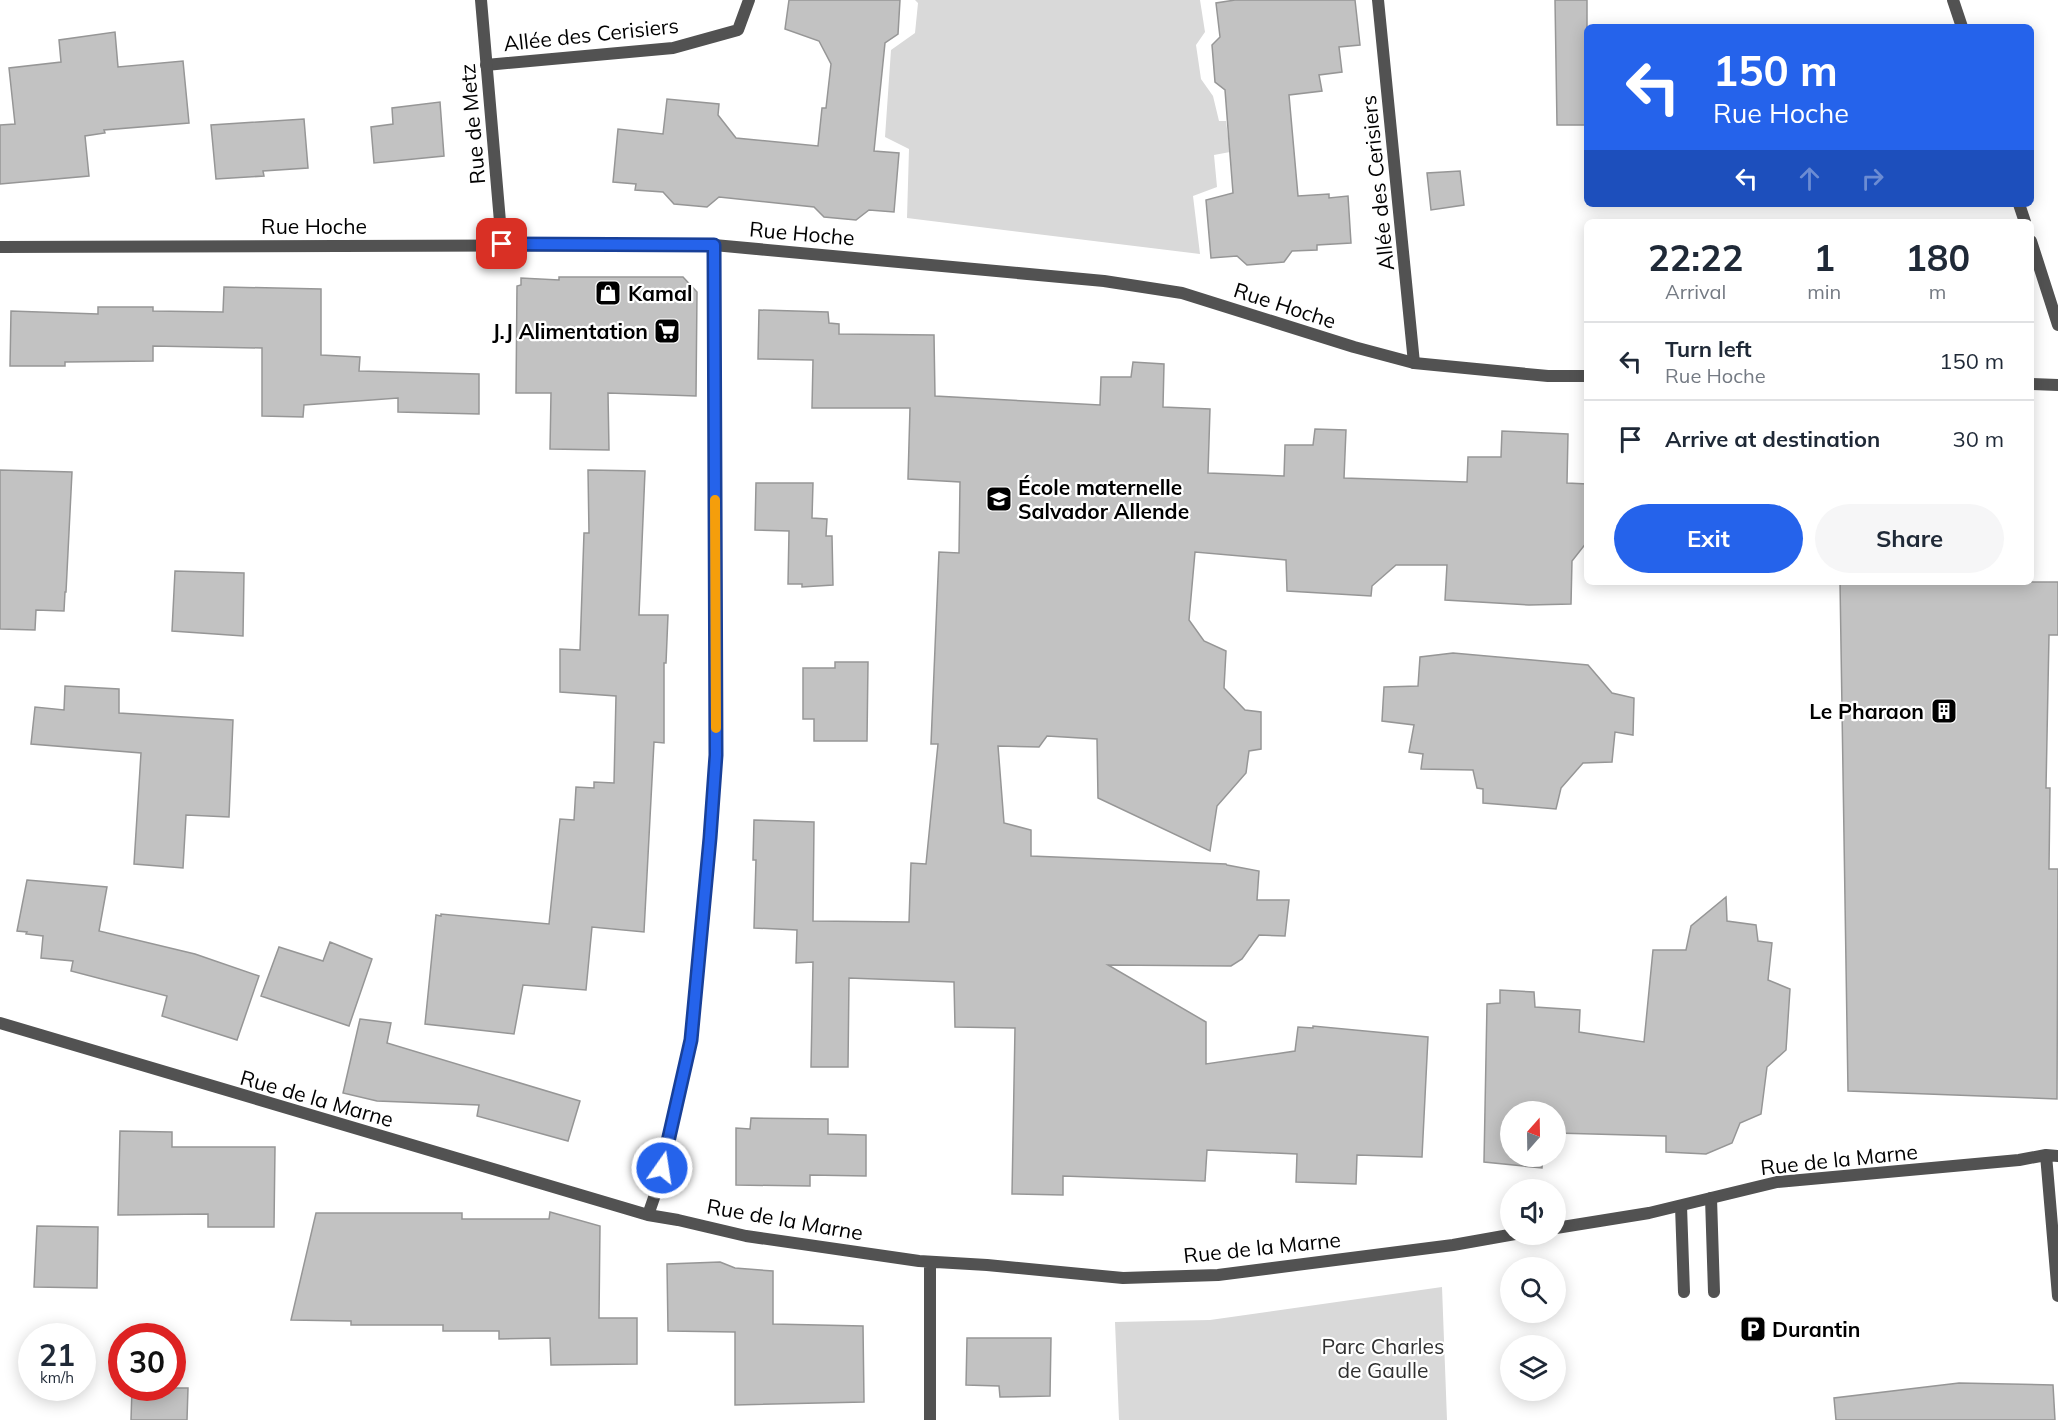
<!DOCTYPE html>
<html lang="en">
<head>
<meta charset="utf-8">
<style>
  :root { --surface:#fff; --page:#f6f6f7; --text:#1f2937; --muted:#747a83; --line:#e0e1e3; --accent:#2563eb }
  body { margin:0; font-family:Mulish,sans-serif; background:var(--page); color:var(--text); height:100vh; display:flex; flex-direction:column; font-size:22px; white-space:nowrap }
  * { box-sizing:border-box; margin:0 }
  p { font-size:20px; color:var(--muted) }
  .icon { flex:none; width:33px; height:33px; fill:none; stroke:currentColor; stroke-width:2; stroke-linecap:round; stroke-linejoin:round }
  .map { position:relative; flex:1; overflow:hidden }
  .drawer { position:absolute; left:1584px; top:219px; width:450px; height:366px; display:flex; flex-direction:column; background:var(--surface); border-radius:9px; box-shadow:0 3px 15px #0003 }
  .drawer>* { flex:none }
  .hud { position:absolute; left:1584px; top:24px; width:450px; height:183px; border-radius:9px; box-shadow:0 3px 15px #0003; background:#2563eb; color:#fff; overflow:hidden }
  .needle { width:39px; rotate:20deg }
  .buttons { position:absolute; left:1500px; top:1101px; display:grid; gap:12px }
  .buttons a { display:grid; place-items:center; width:66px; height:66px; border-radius:50%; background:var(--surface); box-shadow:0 3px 15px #0003; font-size:30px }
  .speed { position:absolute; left:18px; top:1323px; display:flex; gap:12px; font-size:30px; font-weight:700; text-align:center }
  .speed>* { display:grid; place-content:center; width:78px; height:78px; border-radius:50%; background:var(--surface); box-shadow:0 3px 15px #0003; line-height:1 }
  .speed small { font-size:15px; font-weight:400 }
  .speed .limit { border:9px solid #d22; background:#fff; color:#111 }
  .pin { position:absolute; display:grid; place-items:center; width:51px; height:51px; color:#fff; margin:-26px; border-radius:12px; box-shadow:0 3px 9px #0006 }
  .me { position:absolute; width:66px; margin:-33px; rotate:13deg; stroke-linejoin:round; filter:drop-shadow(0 0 4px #0008) }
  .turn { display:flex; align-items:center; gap:21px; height:126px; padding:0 30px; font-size:27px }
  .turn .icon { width:78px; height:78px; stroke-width:2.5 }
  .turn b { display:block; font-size:42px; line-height:51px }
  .lanes { display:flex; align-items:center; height:57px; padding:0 30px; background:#0003; justify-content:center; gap:30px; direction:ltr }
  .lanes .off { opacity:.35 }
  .eta { display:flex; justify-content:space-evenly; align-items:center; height:102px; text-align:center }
  .eta b { font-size:36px; font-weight:700; line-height:42px }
  .primary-button { display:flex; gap:12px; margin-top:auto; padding:12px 30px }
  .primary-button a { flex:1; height:69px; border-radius:36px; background:var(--accent); color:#fff; font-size:24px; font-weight:700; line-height:69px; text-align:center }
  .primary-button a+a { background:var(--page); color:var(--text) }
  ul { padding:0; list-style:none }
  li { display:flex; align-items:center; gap:18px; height:78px; padding:0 30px; border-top:2px solid var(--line) }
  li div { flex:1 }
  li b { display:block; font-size:22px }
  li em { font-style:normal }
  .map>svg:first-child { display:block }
</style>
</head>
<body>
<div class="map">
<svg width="2058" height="1420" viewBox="0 0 2058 1420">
  <rect width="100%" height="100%" fill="#fff"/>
  <path fill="#d9d9d9" d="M 915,0 L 1200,0 L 1205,32 L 1196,45 L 1201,79 L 1213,96 L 1219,121 L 1226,121 L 1230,152 L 1214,155 L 1217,187 L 1193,196 L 1200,254 L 907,218 L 909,149 L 885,137 L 891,50 L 915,33 L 918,3 Z
    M 1442,1287 L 1447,1420 L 1119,1420 L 1115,1322 L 1210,1320 Z"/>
  <path fill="#c2c2c2" stroke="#969696" stroke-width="1.5" d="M 789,0 L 900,0 L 898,34 L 885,43 L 874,151 L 899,153 L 894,212 L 869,210 L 856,220 L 824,217 L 814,207 L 719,197 L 707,207 L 674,204 L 663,192 L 635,190 L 636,184 L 613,182 L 618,129 L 663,134 L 667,99 L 719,104 L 718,115 L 736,138 L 818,146 L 822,108 L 826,108 L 831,64 L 819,41 L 785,29 Z
    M 1235,0 L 1355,0 L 1360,45 L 1339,47 L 1342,72 L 1319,75 L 1322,91 L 1289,95 L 1298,196 L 1329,194 L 1329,198 L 1348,196 L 1351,243 L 1317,245 L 1317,250 L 1292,251 L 1284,262 L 1247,265 L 1237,256 L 1211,258 L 1206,200 L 1233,193 L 1225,90 L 1215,82 L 1212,45 L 1220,37 L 1216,3 Z
    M 1555,0 L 1587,0 L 1587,125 L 1557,125 Z
    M 115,32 L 118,67 L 183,61 L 189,123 L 104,130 L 105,133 L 85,136 L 89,176 L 0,184 L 0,125 L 15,124 L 9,68 L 61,62 L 59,40 Z
    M 440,102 L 444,156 L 374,163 L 371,127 L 393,124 L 392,108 Z
    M 304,119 L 308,168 L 263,171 L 264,176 L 216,179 L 211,125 Z
    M 1460,171 L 1464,205 L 1431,210 L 1427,173 Z
    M 559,277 L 683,277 L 697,292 L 696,396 L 608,393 L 609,450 L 550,449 L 551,393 L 516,393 L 517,286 L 521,285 L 521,278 L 559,280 Z
    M 224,287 L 321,289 L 321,355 L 360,357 L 359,371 L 479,374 L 479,414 L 398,412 L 398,398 L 304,405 L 303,417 L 262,416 L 262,348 L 153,346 L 153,361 L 65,362 L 65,366 L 10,366 L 11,311 L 98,314 L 98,307 L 153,307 L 153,311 L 223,312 Z
    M 759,310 L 828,312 L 829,323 L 839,324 L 839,334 L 934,335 L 935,396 L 1100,405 L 1101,377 L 1131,377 L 1133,362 L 1164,364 L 1163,407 L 1210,409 L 1208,473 L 1284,476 L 1285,445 L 1313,445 L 1315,429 L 1346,430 L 1344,478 L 1467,482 L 1468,457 L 1501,457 L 1502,431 L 1568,434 L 1567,483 L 1587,484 L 1587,542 L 1572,561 L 1571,604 L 1529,605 L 1445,600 L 1447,565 L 1396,565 L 1372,586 L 1371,596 L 1287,591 L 1286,560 L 1195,552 L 1189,620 L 1204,641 L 1226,651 L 1224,688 L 1245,710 L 1261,712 L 1261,749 L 1249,751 L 1246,773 L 1217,806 L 1210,851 L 1098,798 L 1097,739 L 1047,736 L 1039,747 L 998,746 L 1004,823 L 1031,830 L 1031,856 L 1226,864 L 1227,865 L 1259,871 L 1257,900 L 1289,900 L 1285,936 L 1259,935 L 1242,959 L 1231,966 L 1108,965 L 1206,1022 L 1206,1064 L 1295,1051 L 1298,1027 L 1313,1028 L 1313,1026 L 1428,1037 L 1422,1157 L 1357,1155 L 1356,1184 L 1296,1182 L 1297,1154 L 1207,1150 L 1205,1181 L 1063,1176 L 1063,1195 L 1012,1194 L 1015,1028 L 955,1027 L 954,982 L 849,978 L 848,1067 L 811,1067 L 813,962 L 796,963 L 797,930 L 754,928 L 756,860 L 753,860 L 754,820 L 814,822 L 813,921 L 909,922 L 911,863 L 926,864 L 938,744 L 931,744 L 939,552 L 959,553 L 960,482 L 908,479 L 910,408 L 812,408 L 813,360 L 758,359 Z
    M 0,470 L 72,472 L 66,592 L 65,592 L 64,611 L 36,610 L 35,630 L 0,629 Z
    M 588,470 L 645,471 L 639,615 L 668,615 L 666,663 L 664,663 L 664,743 L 654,742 L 644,932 L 592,927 L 586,990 L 523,985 L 514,1034 L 425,1024 L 436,915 L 441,916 L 441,914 L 549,924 L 560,819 L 574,820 L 576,787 L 594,788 L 594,782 L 614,783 L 616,696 L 560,692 L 560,649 L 580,650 L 584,533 L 589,533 Z
    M 756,483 L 813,483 L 812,518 L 827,519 L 826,536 L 832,536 L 833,585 L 802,587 L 802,584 L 788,584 L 789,531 L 755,530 Z
    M 175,571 L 244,573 L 243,636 L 172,631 Z
    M 1840,582 L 2058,582 L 2058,635 L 2049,635 L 2046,788 L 2050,788 L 2049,869 L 2058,869 L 2057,1099 L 1848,1091 Z
    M 1453,653 L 1588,665 L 1612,693 L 1634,698 L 1633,735 L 1615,732 L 1612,762 L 1583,763 L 1561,788 L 1556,809 L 1483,803 L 1483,789 L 1477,788 L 1473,770 L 1421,769 L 1423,754 L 1409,752 L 1414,725 L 1382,721 L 1384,687 L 1418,686 L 1420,657 Z
    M 835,662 L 868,662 L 867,741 L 814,741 L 814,719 L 803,719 L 803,668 L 835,668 Z
    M 65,686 L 119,689 L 119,713 L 233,720 L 229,817 L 186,815 L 183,868 L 134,864 L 141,753 L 31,744 L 35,707 L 64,710 Z
    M 27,880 L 107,887 L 99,931 L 195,954 L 259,976 L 237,1040 L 162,1016 L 167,996 L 71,971 L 73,961 L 41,958 L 43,936 L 26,934 L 27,932 L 17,931 Z
    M 1726,897 L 1727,921 L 1756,925 L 1758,941 L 1772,943 L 1768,980 L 1790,989 L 1786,1050 L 1767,1067 L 1761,1114 L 1740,1123 L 1732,1143 L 1706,1154 L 1666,1152 L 1666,1136 L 1556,1133 L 1556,1112 L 1510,1112 L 1510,1156 L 1543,1156 L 1542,1168 L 1484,1162 L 1487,1004 L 1500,1003 L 1500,990 L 1534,992 L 1535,1007 L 1580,1010 L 1579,1032 L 1644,1042 L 1653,950 L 1686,950 L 1691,926 Z
    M 330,942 L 372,959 L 349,1026 L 261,996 L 279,947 L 323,961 Z
    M 360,1019 L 391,1023 L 387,1043 L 580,1101 L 568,1141 L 477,1116 L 479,1105 L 377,1101 L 343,1093 Z
    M 751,1118 L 828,1119 L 828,1134 L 866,1135 L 866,1176 L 810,1175 L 810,1186 L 736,1185 L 736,1128 L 750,1129 Z
    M 120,1131 L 172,1132 L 172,1147 L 275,1147 L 274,1227 L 208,1227 L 208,1214 L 118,1215 Z
    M 550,1212 L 600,1226 L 599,1318 L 637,1318 L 637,1364 L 551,1365 L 550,1338 L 499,1339 L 499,1331 L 443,1331 L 443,1325 L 351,1325 L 351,1321 L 291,1320 L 316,1213 L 462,1213 L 462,1219 L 549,1219 Z
    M 37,1226 L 98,1227 L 97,1288 L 34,1287 Z
    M 720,1262 L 735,1268 L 773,1271 L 773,1324 L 863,1326 L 864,1402 L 735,1405 L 735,1332 L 668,1331 L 667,1264 Z
    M 967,1338 L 1051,1338 L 1050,1396 L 1000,1397 L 999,1386 L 966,1385 Z
    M 1959,1383 L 2053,1385 L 2055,1420 L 1836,1420 L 1834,1398 Z
    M 132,1388 L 188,1388 L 187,1420 L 131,1420 Z"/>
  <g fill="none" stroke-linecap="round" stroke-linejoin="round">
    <path stroke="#525252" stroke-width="12" d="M 1378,0 L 1414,363
      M 486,65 L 673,48 L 738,30 L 749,0
      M 1711,1198 L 1714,1292
      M 1681,1206 L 1684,1292"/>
    <path stroke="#525252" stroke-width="12" d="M 481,0 L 502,245
      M 1953,0 L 1962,27
      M 2019,204 L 2025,222
      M 2031,241 L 2058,325
      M 0,247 L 714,245 L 1104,281 L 1182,293 L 1354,347 L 1414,363 L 1548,376 L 1587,376
      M 2031,384 L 2058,385
      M 0,1023 L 648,1215 L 678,1220 L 746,1236 L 919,1261 L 987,1265 L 1123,1278 L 1218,1275 L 1453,1245 L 1515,1234
      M 2046,1155 L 2058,1296
      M 648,1215 L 657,1189 L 691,1040 L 710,838 L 716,755 L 714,245
      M 1556,1228 L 1649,1213 L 1777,1182 L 2019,1160 L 2046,1155 L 2058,1156
      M 930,1420 L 930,1262"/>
  </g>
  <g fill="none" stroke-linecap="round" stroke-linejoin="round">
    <g stroke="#184099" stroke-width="15">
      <path id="route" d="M 502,244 L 714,245 L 716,755 L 710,838 L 691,1040 L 662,1168"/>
    </g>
    <use href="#route" stroke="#2563eb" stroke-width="10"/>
    <path stroke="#f59e0b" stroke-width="10" d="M 715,500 L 716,728"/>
  </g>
  <defs>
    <g id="shop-square" transform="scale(1.35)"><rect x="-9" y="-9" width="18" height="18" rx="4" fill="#000" stroke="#fff"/><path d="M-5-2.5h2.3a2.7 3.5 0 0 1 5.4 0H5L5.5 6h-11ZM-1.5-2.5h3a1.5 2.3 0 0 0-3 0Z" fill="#fff"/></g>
    <g id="supermarket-square" transform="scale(1.35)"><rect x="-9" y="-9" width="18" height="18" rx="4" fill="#000" stroke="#fff"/><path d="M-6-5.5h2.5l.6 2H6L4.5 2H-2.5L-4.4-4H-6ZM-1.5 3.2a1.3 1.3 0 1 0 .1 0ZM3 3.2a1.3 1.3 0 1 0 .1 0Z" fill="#fff"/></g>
    <g id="school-square" transform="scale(1.35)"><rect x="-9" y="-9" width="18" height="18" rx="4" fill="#000" stroke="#fff"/><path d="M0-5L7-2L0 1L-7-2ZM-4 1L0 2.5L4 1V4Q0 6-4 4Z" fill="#fff"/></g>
    <g id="building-square" transform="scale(1.35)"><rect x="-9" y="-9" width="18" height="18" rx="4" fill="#000" stroke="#fff"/><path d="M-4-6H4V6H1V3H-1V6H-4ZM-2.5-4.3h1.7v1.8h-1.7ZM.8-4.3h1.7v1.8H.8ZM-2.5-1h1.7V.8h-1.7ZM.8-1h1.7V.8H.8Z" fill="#fff"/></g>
    <g id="parking-square" transform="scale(1.35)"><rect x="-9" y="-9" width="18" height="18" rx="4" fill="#000" stroke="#fff"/><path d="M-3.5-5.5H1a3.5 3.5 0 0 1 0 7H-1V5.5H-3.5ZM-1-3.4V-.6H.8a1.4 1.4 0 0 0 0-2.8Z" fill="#fff"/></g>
  </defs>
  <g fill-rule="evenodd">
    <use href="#shop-square" x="608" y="293"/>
    <use href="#supermarket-square" x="667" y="331"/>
    <use href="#school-square" x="999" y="499"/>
    <use href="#building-square" x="1944" y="711"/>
    <use href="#parking-square" x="1753" y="1329"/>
  </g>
  <g text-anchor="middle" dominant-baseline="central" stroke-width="4.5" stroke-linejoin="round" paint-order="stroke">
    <g font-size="21" fill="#000" stroke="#fff">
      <text transform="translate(591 34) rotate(-6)">Allée des Cerisiers</text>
      <text transform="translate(472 124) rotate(-95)">Rue de Metz</text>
      <text transform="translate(1377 183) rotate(-96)">Allée des Cerisiers</text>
      <text x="314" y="226">Rue Hoche</text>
      <text transform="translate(802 233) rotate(5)">Rue Hoche</text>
      <text transform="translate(1285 305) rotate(18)">Rue Hoche</text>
      <text transform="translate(317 1098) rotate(16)">Rue de la Marne</text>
      <text transform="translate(1839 1159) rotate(-6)">Rue de la Marne</text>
      <text transform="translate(785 1219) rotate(10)">Rue de la Marne</text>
      <text transform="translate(1262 1247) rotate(-6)">Rue de la Marne</text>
    </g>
    <g font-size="21" font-weight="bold" fill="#000" stroke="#fff" text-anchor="start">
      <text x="628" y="293">Kamal</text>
      <text x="648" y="331" text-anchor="end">J.J Alimentation</text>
      <text x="1018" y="487">École maternelle<tspan x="1018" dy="24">Salvador Allende</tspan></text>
      <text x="1924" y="711" text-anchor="end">Le Pharaon</text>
      <text x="1772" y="1329">Durantin</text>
    </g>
    <g font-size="21" fill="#303030" stroke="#fff">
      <text x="1383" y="1346">Parc Charles<tspan x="1383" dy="24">de Gaulle</tspan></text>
    </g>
  </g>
</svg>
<div class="buttons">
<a><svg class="needle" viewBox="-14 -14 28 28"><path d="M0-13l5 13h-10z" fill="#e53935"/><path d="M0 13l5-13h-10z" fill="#747a83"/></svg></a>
<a><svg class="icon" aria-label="sound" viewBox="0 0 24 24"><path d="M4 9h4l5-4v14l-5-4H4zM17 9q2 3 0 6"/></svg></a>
<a><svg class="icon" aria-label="search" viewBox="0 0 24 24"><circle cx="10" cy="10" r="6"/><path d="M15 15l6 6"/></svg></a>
<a><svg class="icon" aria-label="layers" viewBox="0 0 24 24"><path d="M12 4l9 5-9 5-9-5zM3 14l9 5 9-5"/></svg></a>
</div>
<div class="speed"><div>21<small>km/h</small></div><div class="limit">30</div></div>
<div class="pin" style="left:502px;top:244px;background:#d93025"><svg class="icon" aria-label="arrive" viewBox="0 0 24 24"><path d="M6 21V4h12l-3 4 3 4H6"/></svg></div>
<svg class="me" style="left:662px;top:1168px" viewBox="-20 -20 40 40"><circle r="17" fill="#2563eb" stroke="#fff" stroke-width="3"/><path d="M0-11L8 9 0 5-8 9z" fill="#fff"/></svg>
<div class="hud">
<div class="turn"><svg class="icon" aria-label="left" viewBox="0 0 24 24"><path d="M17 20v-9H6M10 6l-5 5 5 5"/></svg><div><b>150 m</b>Rue Hoche</div></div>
<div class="lanes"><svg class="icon" aria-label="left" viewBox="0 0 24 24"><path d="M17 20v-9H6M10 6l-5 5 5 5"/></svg><svg class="icon off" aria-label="ahead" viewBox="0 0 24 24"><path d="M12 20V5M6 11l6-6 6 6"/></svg><svg class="icon off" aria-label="right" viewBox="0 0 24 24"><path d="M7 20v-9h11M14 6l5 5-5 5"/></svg></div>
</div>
<section class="drawer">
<div class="eta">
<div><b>22:22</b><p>Arrival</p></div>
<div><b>1</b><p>min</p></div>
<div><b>180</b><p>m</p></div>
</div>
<ul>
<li><svg class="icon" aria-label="left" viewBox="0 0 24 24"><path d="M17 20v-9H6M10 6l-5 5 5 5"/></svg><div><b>Turn left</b><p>Rue Hoche</p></div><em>150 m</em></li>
<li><svg class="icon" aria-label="arrive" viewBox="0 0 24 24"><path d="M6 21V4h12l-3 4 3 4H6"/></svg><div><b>Arrive at destination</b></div><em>30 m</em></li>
</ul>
<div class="primary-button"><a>Exit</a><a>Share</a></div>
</section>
</div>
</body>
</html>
